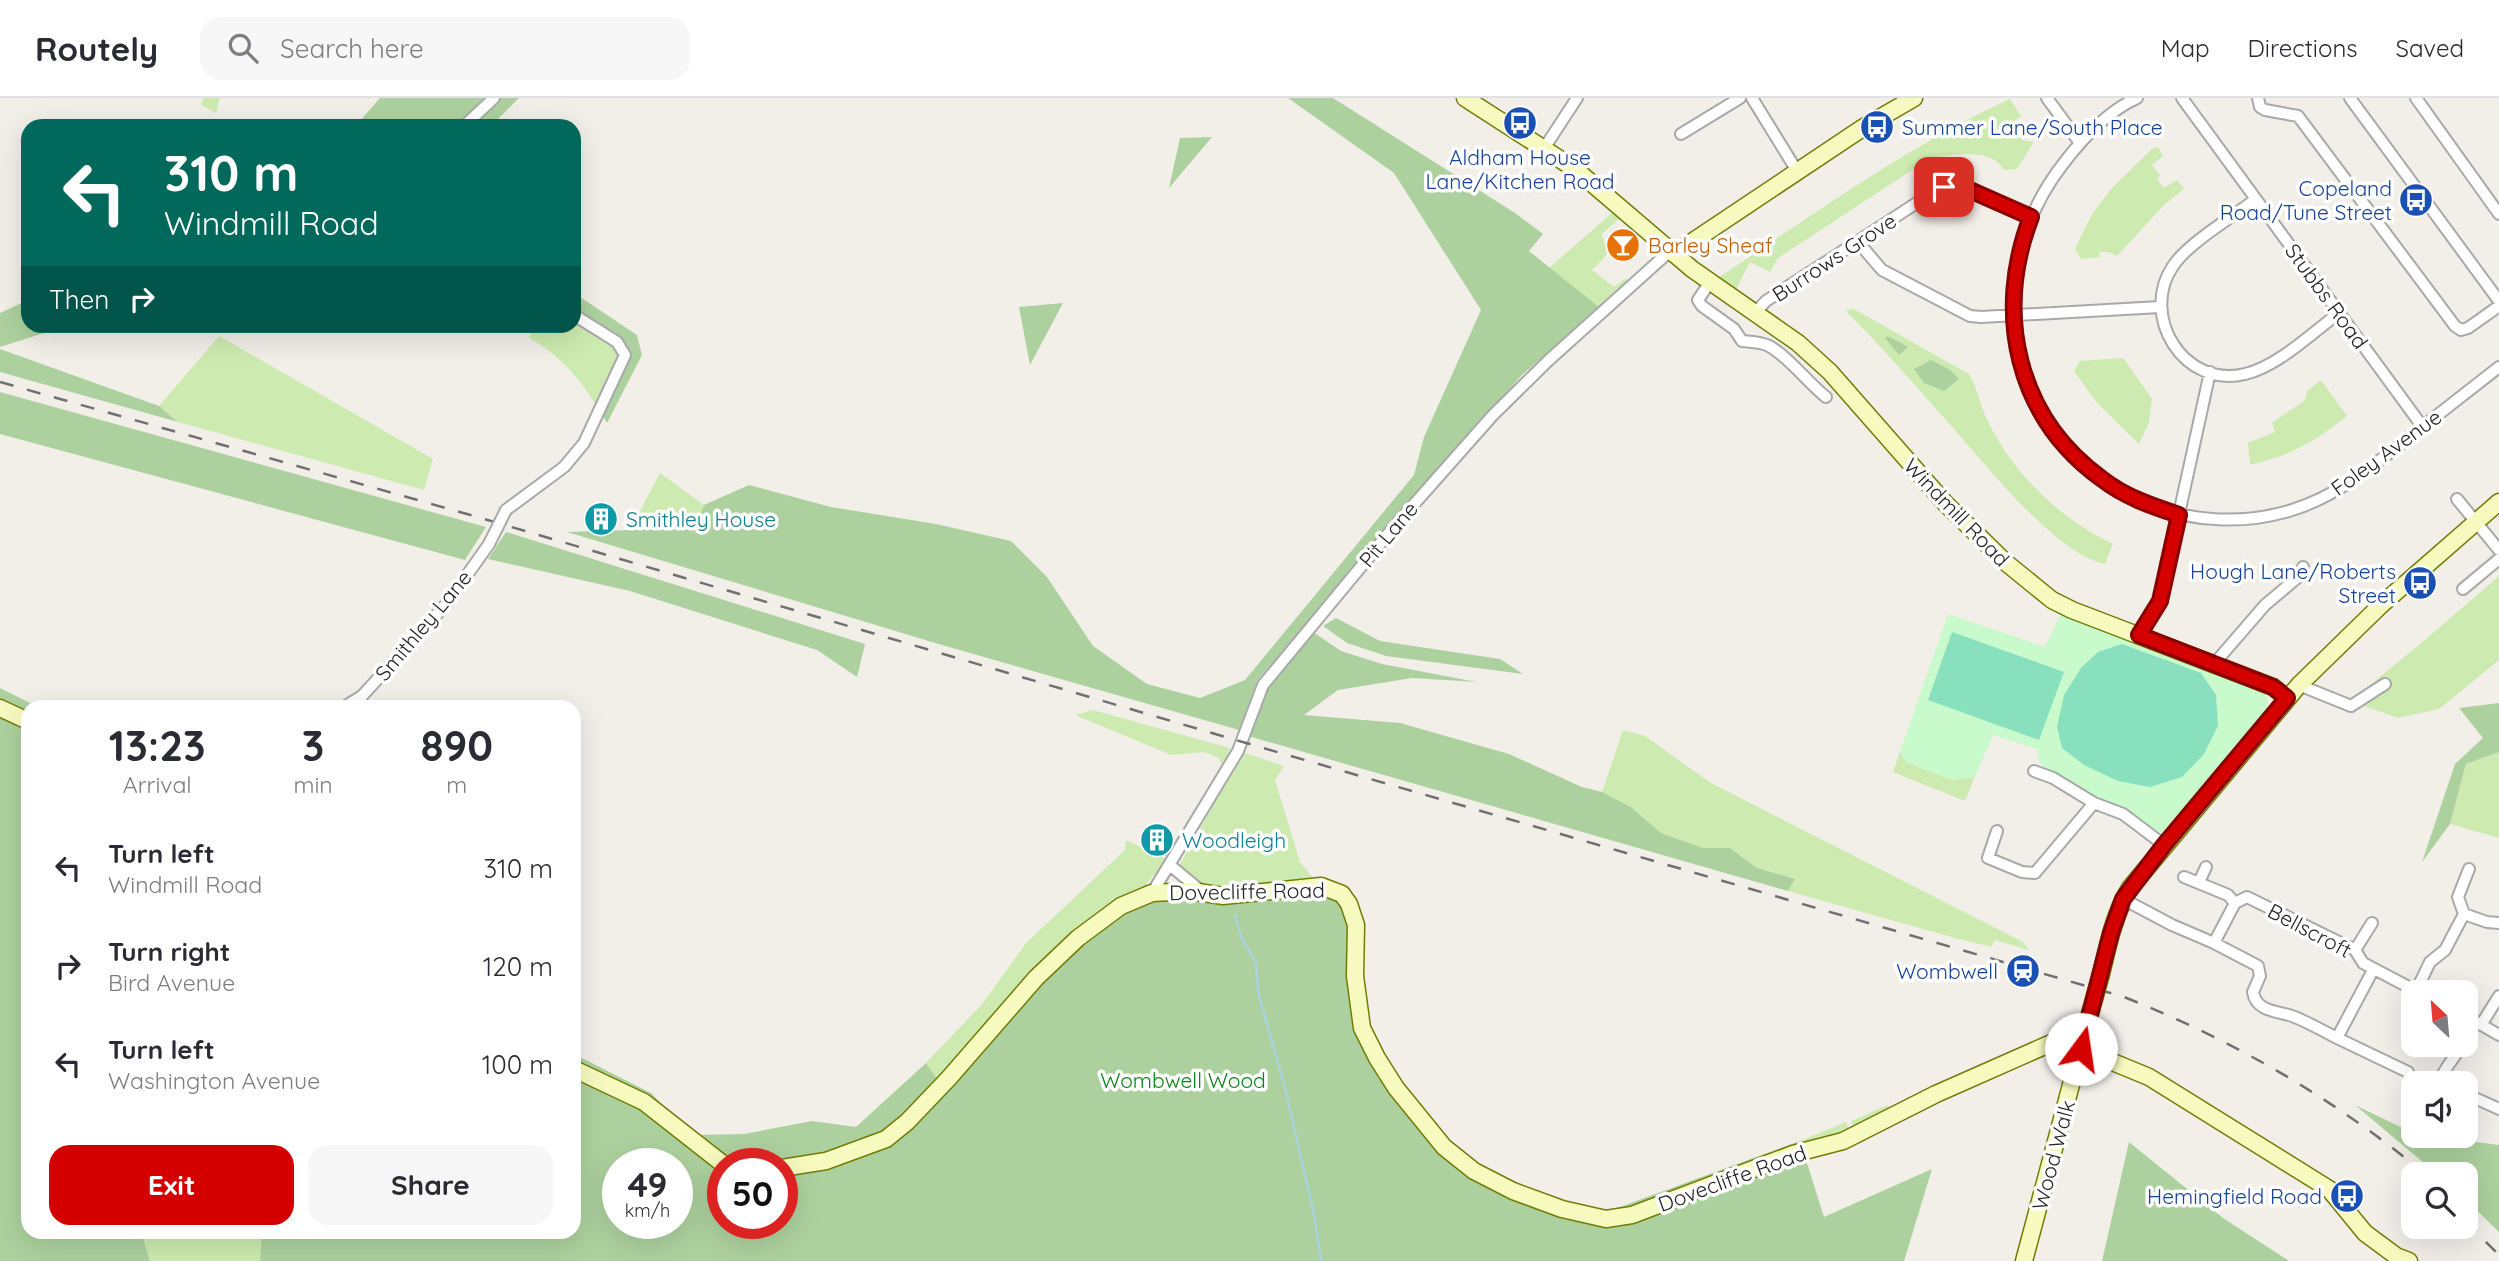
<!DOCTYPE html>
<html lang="en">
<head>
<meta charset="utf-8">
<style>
  :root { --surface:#fff; --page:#f7f7f7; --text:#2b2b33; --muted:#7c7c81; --line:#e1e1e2; --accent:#d40000 }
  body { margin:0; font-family:Quicksand,sans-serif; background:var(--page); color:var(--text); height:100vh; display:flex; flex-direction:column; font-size:26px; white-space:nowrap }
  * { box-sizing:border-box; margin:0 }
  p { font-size:23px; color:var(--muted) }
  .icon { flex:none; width:38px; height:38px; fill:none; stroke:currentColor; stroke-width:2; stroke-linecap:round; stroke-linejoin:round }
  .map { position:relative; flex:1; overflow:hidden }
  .sheet { position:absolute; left:21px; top:602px; width:560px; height:539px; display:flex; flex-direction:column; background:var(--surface); border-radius:21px; box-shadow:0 7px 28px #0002 }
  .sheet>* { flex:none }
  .banner { position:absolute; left:21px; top:21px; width:560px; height:214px; border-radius:21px; box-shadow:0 7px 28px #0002; background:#00695c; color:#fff; overflow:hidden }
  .needle { width:46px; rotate:334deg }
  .buttons { position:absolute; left:2401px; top:882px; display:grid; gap:14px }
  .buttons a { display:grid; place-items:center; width:77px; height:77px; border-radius:14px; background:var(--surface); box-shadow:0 7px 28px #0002; font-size:35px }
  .speed { position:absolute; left:602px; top:1050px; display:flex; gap:14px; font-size:35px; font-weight:700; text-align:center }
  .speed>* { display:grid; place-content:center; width:91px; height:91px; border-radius:50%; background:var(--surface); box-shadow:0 7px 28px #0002; line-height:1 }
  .speed small { font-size:18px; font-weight:400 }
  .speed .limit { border:10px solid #d22; background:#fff; color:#111 }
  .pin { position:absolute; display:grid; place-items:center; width:60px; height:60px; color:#fff; margin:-30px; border-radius:14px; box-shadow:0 4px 10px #0006 }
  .me { position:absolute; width:77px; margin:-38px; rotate:14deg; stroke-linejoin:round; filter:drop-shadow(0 0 5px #0008) }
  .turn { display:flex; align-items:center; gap:24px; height:147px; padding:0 28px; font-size:32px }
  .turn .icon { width:91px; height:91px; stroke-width:2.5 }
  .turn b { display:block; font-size:49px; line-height:60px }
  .then { display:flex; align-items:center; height:66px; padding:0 28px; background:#0003; gap:14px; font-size:26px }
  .eta { display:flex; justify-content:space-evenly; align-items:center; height:119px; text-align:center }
  .eta b { font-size:42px; font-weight:700; line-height:49px }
  .cta { display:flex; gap:14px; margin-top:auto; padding:14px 28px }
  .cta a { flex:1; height:80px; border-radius:21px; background:var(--accent); color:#fff; font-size:28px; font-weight:700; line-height:80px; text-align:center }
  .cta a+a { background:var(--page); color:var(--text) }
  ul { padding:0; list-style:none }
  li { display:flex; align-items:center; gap:21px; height:98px; padding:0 28px }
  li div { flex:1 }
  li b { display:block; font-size:26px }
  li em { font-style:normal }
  header { display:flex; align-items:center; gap:42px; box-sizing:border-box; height:98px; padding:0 35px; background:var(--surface); border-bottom:2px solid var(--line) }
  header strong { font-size:33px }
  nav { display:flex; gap:38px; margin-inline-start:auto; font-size:24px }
  .search { width:490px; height:63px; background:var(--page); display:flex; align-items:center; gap:18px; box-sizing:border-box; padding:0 24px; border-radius:21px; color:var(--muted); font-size:26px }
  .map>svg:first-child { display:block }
</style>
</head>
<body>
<header>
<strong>Routely</strong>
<div class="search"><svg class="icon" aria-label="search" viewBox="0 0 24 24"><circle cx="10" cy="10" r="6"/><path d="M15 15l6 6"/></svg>Search here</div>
<nav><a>Map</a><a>Directions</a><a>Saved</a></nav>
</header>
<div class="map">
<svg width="2499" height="1163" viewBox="0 0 2499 1163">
  <rect width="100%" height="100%" fill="#f2efe9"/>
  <path fill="#cdebb0" d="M 203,0 L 220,0 L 216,15 L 201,7 Z
    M 2010,1 L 2021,18 L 2012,25 L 2021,37 L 2021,42 L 2034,44 L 2017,71 L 2004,72 C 1992,49 1950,56 1929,61 L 1778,160 L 1770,174 L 1750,164 L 1736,192 L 1718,180 C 1813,117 1906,49 2010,1 Z
    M 2158,49 L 2163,58 L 2152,67 L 2160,77 L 2157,81 L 2164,90 L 2177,82 L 2184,91 L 2165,106 L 2117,158 L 2108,154 L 2099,154 L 2100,159 L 2081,161 L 2075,151 L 2092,116 L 2111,91 L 2153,50 Z
    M 1613,114 L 1620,120 L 1602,136 C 1608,161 1612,151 1592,172 L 1614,189 L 1624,181 L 1629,181 L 1599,209 L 1549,170 Z
    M 1852,210 L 1969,276 C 1977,289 1979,303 1985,317 C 2010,373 2058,420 2113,446 L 2105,466 C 2058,457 1987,369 1955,332 C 1919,292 1884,251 1846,213 Z
    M 574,224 L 613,248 L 618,258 L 597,309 C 581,281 557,255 529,240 L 534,228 L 574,228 Z
    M 219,238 L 433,361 L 424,392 L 178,324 L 159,308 Z
    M 2121,260 L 2124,261 L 2152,301 L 2149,324 L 2139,346 L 2097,305 L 2074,273 L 2080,263 Z
    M 2321,282 L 2347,318 C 2315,343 2291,358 2250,367 L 2248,345 L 2275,334 L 2272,325 L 2305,302 L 2307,293 Z
    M 660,375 L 704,407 L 696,430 L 630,432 Z
    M 2499,478 L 2499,562 L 2439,611 L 2398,620 L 2350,603 L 2419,547 Z
    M 1093,612 L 1230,650 L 1223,671 L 1219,660 L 1204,654 L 1171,657 L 1075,617 Z
    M 1623,632 L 1645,638 L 1711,685 L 2023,844 L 2029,852 L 1994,842 L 1992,849 L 1955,840 L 1788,793 L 1795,781 L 1757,770 L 1730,750 L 1703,750 L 1661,735 L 1631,709 L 1602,694 Z
    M 1243,654 L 1284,668 L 1275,682 L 1300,764 L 1314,781 C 1284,783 1231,798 1205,787 C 1196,782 1187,772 1180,766 Z
    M 1900,654 L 1906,664 L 1952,682 L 1975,678 L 1965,703 L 1893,674 Z
    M 2499,654 L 2499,740 L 2450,726 L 2466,666 Z
    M 1126,742 L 1168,762 L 1146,786 L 1068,839 L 937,981 L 926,965 L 983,905 L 1026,845 L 1125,752 Z
    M 2055,948 L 2067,951 L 2070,956 L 2066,973 C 2060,961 2053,957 2039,955 Z
    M 1888,1007 L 1891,1014 L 1855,1032 L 1851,1023 Z
    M 1846,1024 L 1850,1035 L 1802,1051 L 1800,1043 Z
    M 141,1134 L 262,1134 L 260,1163 L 150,1163 Z"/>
  <path fill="#add19e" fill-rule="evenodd" d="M 380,0 L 484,0 L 457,28 L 351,28 L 360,23 Z
    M 500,0 L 519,0 L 491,28 L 471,28 Z
    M 1288,0 L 1333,0 L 1515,115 L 1543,136 L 1529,153 L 1599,209 L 1522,277 L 1426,384 L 1257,583 L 1239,632 L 942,547 L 567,434 L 695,430 L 704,407 L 749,387 L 831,409 L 936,426 L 1011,443 L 1047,479 L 1093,548 L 1147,586 L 1200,600 L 1245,582 L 1414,377 L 1424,339 L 1481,212 L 1394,75 Z
    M 1212,39 L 1169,90 L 1180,40 Z
    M 574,195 L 637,237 L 642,257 L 607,325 L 601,315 L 628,255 L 620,241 L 574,211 Z
    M 28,202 L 28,228 L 66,228 L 0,249 L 0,215 Z
    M 1063,205 L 1030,267 L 1019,209 Z
    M 1888,238 L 1908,249 L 1899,257 L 1885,240 Z
    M 0,251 L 159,308 L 178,324 L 0,274 Z
    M 1931,262 L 1950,272 L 1959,281 L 1944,293 L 1924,285 L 1914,271 Z
    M 0,294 L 486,429 L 465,462 L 0,336 Z
    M 506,434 L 865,546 L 857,579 L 817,552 L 630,493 L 488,461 Z
    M 1336,520 L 1380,543 L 1500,561 L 1523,576 L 1386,558 L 1347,545 L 1323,528 Z
    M 1313,534 L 1341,553 L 1382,566 L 1477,584 L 1412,580 L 1338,592 L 1304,617 L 1400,625 L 1509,656 L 1582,689 L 1602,694 L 1631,709 L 1661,735 L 1703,750 L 1730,750 L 1757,770 L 1795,781 L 1788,793 L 1248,638 L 1266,588 Z
    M 0,590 L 38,609 L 28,609 L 28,1134 L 141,1134 L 150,1163 L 0,1163 Z
    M 2499,605 L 2499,654 L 2466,666 L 2450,726 L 2422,764 L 2455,666 L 2483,640 L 2459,610 Z
    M 1146,786 L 1154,795 L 1293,791 L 1335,800 L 1352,825 L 1349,895 L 1357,931 L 1470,1080 L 1567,1122 L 1606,1114 L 1800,1043 L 1824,1119 L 1932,1071 L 1904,1163 L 260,1163 L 262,1134 L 574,1134 L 574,956 L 651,995 L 692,1037 L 744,1036 L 812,1023 L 856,1029 L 926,965 L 937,981 L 1068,839 ZM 618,1066 L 677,1066 L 677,1125 L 618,1125 ZM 723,1066 L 782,1066 L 782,1125 L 723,1125 Z
    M 2355,1007 L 2413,1035 L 2413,1038 L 2431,1038 L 2499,1047 L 2499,1134 L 2466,1102 L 2466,1076 L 2437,1076 Z
    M 2129,1044 L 2223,1120 L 2289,1163 L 2102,1163 Z"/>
  <path fill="#c8facc" d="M 2061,515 L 2264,595 C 2268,601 2269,605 2266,611 L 2169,728 L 2161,735 L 2124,710 L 2097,701 L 2048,672 L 2040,665 L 2037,651 L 1993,637 L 1975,678 L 1952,682 L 1906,664 L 1900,654 L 1948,516 L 2045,549 Z"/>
  <path fill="#88e0be" d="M 1952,534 L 2064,574 L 2039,642 L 1928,602 Z
    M 2122,546 L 2201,575 L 2216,597 L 2218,628 L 2204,656 L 2182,679 L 2150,689 L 2118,683 L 2084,667 L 2062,650 L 2057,629 L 2064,597 L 2081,570 L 2098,554 Z"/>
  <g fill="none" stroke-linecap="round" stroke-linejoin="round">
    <path stroke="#aad3df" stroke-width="2.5" d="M 1235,817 L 1242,841 L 1256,865 L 1258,894 L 1285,990 L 1314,1117 L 1321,1163"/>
    <g stroke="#a9a9a9" stroke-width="14">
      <path id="street" d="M 1752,0 L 1797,73
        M 2047,0 L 2080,45
        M 2137,0 C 2108,13 2082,41 2063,66 C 1973,182 2008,348 2147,406 C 2192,424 2244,427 2292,412 C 2338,398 2374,367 2412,337 C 2441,314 2470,292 2499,269
        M 2182,0 L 2422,328
        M 2258,0 L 2260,9 L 2265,12 L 2298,18 L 2455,228 L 2461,232 L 2468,230 L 2499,208
        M 2350,0 L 2499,203
        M 2416,0 L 2499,116
        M 464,28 L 494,0
        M 1681,36 L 1740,0
        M 1545,49 L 1577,0
        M 2256,101 C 2233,119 2188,145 2173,168 C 2139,218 2184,291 2245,276 C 2277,269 2312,235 2339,215
        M 1858,144 L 1882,172 L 1970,218 L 1981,219 L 2160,209
        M 1710,184 L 1698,202 L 1702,208 L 1734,231 L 1742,243 C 1750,244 1761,244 1769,248 C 1789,259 1807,284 1826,299
        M 1755,215 L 1766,203 L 1932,95 L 1944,89 L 1963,89 L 2031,119
        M 2457,401 L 2499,452
        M 506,412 L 564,369 L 584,345 L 625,257 L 617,244 L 574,217
        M 2463,491 L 2499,461
        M 2139,537 L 2160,503 L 2210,274
        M 2214,566 L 2265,507 L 2297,480 L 2303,469
        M 2299,587 L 2351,608 L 2385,586
        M 344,609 L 362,598 L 448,504 L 489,446
        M 2034,673 L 2053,680 L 2094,705 L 2123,716 L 2164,747
        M 1997,733 L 1988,760 L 2022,774 L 2035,775 L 2094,705
        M 1171,768 L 1201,793
        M 2184,779 L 2228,797 L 2235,805
        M 2199,784 L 2206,769
        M 1152,795 L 1238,653 L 1263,587 L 1393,430 L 1493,317 L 1549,262 L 1670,153
        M 2123,801 L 2172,827 L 2214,845 L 2235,805
        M 2235,805 L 2247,799 L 2355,852 L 2363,865 L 2418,894
        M 2464,816 L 2458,799 L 2469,771
        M 2464,816 L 2487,824 L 2499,825
        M 2214,845 L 2258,868 L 2260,878 L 2253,894 C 2256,914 2278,913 2292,918 C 2308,924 2323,933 2337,940
        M 2355,852 L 2372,825
        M 2373,872 L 2337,940 L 2408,974
        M 2416,893 L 2430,864 L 2445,852 L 2464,816
        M 2466,918 L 2499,937
        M 2481,927 L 2499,898
        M 2466,939 L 2474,923
        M 2440,983 C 2442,973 2456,958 2462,947
        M 2466,996 L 2499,1011"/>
    </g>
    <g stroke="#707d05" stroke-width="19">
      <path id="secondary" d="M 1465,0 L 1575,71 L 1692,171 L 1798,245 L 1830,274 L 1945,405 L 2004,463 L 2052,502 L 2072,512 L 2273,589 L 2287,600
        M 1674,156 L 1864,29 L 1914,0
        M 0,610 L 28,623
        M 2101,876 C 2108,847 2114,816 2130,790 L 2299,587 L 2381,507 L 2499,404
        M 574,971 L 644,1004 L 723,1066
        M 782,1070 L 826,1063 L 886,1041 L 907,1024 L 949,980 L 1036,880 L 1078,840 L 1121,808 L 1152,795 L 1192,793 L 1223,798 L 1321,788 L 1342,796 L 1349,806 L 1356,827 L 1355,878 L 1362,930 L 1377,960 L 1396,990 L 1444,1049 L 1474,1073 L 1513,1093 L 1562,1111 L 1606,1121 L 1632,1117 L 1793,1056 L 1843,1043 L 1936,996 L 2056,943 L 2072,945 L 2081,951 L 2149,979 L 2329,1091 L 2365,1135 L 2396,1158 L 2409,1163
        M 2024,1163 L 2091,912"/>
    </g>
    <use href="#street" stroke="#fff" stroke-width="10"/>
    <use href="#secondary" stroke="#f7fabf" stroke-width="16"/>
    <path stroke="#707070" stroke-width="2.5" stroke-dasharray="14 14" stroke-linecap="butt" d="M 0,284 L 474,418 L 1246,645 L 2124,899 C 2233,942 2335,1001 2425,1076
      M 2466,1124 L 2499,1157"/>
    <g stroke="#a9a9a9" stroke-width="14" stroke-linecap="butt">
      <path id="street-bridge" d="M 489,446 L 506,412"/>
    </g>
    <g stroke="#707d05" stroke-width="19" stroke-linecap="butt">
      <path id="secondary-bridge" d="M 2091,912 L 2101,876"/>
    </g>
    <use href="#street-bridge" stroke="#fff" stroke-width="10"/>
    <use href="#secondary-bridge" stroke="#f7fabf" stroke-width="16"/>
  </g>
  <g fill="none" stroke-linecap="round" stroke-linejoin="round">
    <g stroke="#8a0000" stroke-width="18">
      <path id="route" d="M 1944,89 L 1963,89 L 2031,119 C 1994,215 2016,319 2102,381 C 2125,399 2152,408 2179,417 L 2160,503 L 2139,537 L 2273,589 L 2287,600 L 2164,747 L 2123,801 L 2111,835 L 2081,951"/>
    </g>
    <use href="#route" stroke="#d40000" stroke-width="12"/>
  </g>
  <defs>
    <g id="bus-disc" transform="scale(1.75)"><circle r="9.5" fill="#1a4fb4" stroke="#fff"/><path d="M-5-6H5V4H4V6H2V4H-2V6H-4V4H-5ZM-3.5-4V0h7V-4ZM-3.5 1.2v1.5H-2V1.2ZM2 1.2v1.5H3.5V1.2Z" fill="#fff"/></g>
    <g id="bar-disc" transform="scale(1.75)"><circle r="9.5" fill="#e8710a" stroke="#fff"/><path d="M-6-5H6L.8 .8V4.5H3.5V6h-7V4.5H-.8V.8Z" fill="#fff"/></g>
    <g id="building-disc" transform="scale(1.75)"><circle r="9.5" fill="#0f9aa8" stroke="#fff"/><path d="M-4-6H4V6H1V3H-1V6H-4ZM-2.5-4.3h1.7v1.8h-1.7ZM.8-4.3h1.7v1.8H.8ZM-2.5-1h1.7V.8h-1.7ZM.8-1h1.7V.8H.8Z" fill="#fff"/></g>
    <g id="station-disc" transform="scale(1.75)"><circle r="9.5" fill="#1a4fb4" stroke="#fff"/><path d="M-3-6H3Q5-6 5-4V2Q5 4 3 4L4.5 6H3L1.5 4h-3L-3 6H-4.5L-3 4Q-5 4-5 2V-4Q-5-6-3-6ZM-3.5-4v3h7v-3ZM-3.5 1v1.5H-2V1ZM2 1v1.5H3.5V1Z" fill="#fff"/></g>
  </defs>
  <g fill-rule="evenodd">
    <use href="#bus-disc" x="1520" y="25"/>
    <use href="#bus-disc" x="1877" y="29"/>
    <use href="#bus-disc" x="2416" y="102"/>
    <use href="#bar-disc" x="1623" y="147"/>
    <use href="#building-disc" x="601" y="421"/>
    <use href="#bus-disc" x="2420" y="485"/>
    <use href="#building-disc" x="1157" y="742"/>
    <use href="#station-disc" x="2023" y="873"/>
    <use href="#bus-disc" x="2347" y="1098"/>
  </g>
  <g text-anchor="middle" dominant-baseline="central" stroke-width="7" stroke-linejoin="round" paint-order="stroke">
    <g font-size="21" fill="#164399" stroke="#fff" text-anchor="end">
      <text x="1902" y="29" text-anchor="start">Summer Lane/South Place</text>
      <text x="1520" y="59" text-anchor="middle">Aldham House<tspan x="1520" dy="24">Lane/Kitchen Road</tspan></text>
      <text x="2392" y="90">Copeland<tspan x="2392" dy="24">Road/Tune Street</tspan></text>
      <text x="2396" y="473">Hough Lane/Roberts<tspan x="2396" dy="24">Street</tspan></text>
      <text x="1998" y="873">Wombwell</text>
      <text x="2322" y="1098">Hemingfield Road</text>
    </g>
    <g font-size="21" fill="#c56008" stroke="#fff" text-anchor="start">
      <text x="1648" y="147">Barley Sheaf</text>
    </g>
    <g font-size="21" fill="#222" stroke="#fff">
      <text transform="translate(1834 159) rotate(-33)">Burrows Grove</text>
      <text transform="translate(2327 198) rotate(54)">Stubbs Road</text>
      <text transform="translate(2386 354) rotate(-36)">Foley Avenue</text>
      <text transform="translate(1957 414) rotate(46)">Windmill Road</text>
      <text transform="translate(1388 436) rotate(-50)">Pit Lane</text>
      <text transform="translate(423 527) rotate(-50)">Smithley Lane</text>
      <text transform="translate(1247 793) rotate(-1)">Dovecliffe Road</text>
      <text transform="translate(2310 832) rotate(28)">Bellscroft</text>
      <text transform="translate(2053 1057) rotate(-75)">Wood Walk</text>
      <text transform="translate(1732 1080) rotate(-20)">Dovecliffe Road</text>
    </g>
    <g font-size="21" fill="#0d838f" stroke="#fff" text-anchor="start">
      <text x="626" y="421">Smithley House</text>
      <text x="1182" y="742">Woodleigh</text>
    </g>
    <g font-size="21" fill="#0c8416" stroke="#fff">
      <text x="1183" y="982">Wombwell Wood</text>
    </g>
  </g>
</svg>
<div class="buttons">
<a><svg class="needle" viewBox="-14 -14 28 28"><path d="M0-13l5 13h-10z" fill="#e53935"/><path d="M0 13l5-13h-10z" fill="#7c7c81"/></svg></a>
<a><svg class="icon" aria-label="sound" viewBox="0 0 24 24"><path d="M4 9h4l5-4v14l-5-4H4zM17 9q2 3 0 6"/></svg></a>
<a><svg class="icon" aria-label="search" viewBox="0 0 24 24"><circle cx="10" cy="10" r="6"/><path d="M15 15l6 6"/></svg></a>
</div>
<div class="speed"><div>49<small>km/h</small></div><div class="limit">50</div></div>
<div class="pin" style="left:1944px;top:89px;background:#d93025"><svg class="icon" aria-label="arrive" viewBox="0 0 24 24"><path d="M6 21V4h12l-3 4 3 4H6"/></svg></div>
<svg class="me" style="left:2081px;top:951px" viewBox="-20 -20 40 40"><circle r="19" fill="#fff"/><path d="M0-13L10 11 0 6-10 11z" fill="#d40000"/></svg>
<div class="banner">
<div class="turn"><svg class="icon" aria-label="left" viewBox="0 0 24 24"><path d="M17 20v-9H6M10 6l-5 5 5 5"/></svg><div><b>310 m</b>Windmill Road</div></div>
<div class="then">Then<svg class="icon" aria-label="right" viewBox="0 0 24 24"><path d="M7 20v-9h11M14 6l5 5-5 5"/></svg></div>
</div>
<section class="sheet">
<div class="eta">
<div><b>13:23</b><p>Arrival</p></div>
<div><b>3</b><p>min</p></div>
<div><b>890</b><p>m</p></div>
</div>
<ul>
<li><svg class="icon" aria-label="left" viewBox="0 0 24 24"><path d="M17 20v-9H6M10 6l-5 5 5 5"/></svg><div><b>Turn left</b><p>Windmill Road</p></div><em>310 m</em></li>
<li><svg class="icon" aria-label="right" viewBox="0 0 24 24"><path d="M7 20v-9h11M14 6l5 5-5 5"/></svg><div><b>Turn right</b><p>Bird Avenue</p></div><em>120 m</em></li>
<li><svg class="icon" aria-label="left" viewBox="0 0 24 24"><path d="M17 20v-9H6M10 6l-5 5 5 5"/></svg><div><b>Turn left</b><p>Washington Avenue</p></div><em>100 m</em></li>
</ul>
<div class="cta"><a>Exit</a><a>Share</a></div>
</section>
</div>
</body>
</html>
